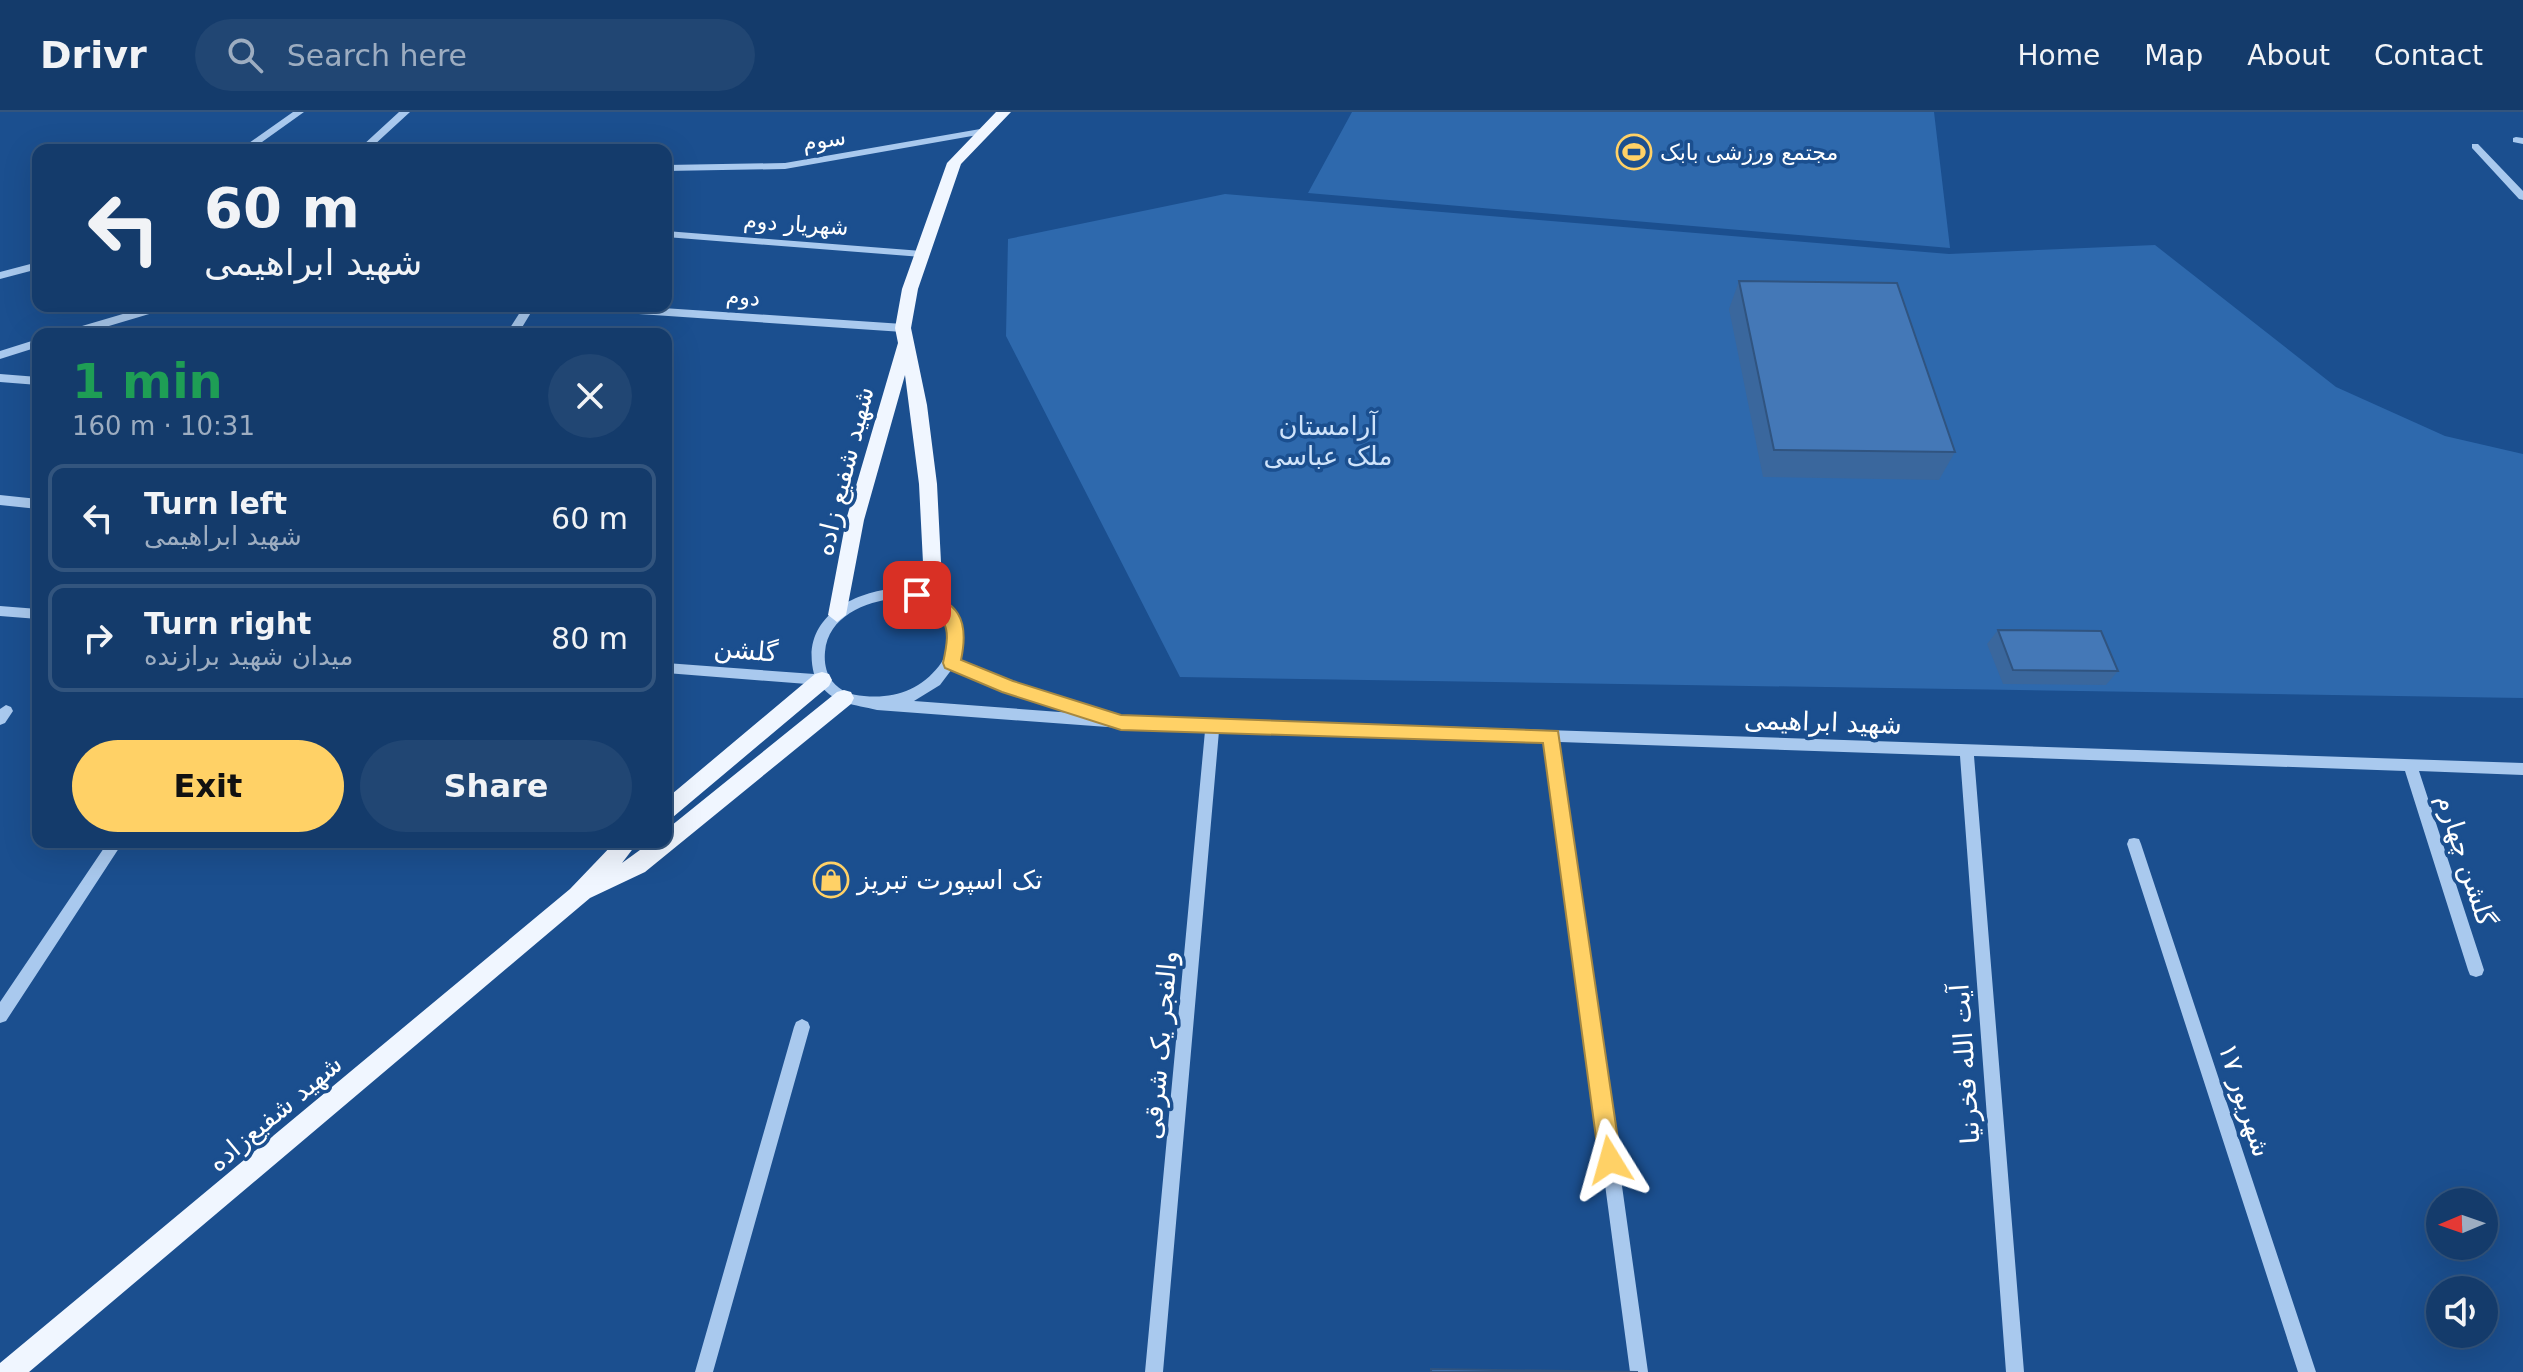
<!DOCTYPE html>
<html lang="en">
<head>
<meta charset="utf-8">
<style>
  :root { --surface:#143b6b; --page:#214673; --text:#f1f3f6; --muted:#9dadc1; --line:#33557e; --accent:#ffd166 }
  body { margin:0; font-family:"DejaVu Sans","Noto Sans Arabic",sans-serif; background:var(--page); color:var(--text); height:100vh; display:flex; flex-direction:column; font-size:30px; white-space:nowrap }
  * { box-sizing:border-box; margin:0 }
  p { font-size:26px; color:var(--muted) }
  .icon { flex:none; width:44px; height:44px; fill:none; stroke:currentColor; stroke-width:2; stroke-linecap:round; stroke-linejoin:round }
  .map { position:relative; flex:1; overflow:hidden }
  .side { position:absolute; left:32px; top:216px; width:640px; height:520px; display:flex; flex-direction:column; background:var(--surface); border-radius:16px; box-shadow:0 8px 32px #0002,0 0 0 2px var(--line) }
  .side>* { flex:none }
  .guide { position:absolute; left:32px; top:32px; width:640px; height:168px; border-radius:16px; box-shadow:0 8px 32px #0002,0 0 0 2px var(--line); background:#143b6b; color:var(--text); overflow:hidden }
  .needle { width:52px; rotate:268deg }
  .fabs { position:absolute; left:2426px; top:1076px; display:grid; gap:16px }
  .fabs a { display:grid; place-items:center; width:72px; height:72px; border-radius:50%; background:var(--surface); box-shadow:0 8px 32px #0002,0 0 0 2px var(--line); font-size:40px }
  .pin { position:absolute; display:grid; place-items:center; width:68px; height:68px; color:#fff; margin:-34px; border-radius:16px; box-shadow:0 4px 12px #0006 }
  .me { position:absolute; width:88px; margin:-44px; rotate:352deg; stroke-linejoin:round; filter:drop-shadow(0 0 6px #0008) }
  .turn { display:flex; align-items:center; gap:28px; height:168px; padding:0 40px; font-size:36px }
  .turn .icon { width:104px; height:104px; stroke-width:2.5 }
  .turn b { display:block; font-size:56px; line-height:68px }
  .round { display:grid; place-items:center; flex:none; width:84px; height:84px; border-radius:42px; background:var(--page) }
  .summary { display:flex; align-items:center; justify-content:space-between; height:136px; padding:0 40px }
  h1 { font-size:48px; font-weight:600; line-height:60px; color:#1e9e55 }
  .cta { display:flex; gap:16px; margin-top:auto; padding:16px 40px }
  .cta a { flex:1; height:92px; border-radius:48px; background:var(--accent); color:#111; font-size:32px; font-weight:600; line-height:92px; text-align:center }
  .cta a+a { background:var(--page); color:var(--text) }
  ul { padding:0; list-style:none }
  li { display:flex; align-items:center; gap:24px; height:108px; margin:0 16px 12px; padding:0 24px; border:4px solid var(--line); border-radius:16px }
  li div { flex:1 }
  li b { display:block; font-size:30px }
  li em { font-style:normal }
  header { display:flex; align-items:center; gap:48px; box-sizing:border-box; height:112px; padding:0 40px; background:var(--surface); border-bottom:2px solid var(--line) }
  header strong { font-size:38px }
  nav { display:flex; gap:44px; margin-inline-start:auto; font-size:28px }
  .search { width:560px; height:72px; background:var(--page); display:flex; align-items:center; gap:20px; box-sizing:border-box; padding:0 28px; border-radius:44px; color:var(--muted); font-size:30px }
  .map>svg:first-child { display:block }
</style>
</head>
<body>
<header>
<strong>Drivr</strong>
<div class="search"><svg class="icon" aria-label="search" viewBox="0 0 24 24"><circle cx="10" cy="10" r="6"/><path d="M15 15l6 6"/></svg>Search here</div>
<nav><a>Home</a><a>Map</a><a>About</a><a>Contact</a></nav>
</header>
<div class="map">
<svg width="2523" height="1260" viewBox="0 0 2523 1260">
  <rect width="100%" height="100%" fill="#1b4f8f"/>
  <path fill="#2e69ad" d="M 1352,0 L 1934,0 L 1950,136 L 1308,81 Z
    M 1225,82 L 1949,142 L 2155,133 L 2336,275 L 2445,324 L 2523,342 L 2523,586 L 1180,565 L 1006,224 L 1008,127 Z"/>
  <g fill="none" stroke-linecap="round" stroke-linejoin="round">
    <path fill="#a9c9ee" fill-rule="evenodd" d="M 293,0 L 304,0 L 262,30 L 362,34 L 399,0 L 410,0 L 373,34 L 403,35 L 408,38 L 253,36 L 232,38 L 249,31 Z
      M 986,16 L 991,19 L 989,21 L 785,57 L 666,59 L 666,53 L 785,51 Z
      M 2516,25 L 2523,26 L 2523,32 L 2513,30 L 2513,26 Z
      M 2472,32 L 2478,32 L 2523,79 L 2523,88 L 2519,87 L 2472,36 Z
      M 666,119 L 922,139 L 927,142 L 922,145 L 666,125 Z
      M 38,150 L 38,157 L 0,167 L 0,160 Z
      M 150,194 L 167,194 L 166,197 L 82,222 L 63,222 L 65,219 Z
      M 524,194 L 535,194 L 518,222 L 506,222 Z
      M 575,194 L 633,194 L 903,212 L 909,216 L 903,220 L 580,198 Z
      M 38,227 L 38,235 L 0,247 L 0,239 Z
      M 0,262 L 38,265 L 38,273 L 0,270 Z
      M 0,383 L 38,387 L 38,397 L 0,393 Z
      M 896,476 C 939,487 972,494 958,548 L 1012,571 L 1103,599 L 1105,603 L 2523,651 L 2523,663 L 2419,659 L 2484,858 L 2482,863 L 2476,865 L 2470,863 L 2468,858 L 2405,659 L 1974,644 L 2024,1260 L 2006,1260 L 1960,644 L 1560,630 L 1648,1260 L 1630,1260 L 1546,630 L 1219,619 L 1163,1260 L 1145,1260 L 1205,619 L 1121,616 L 877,598 C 854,592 836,593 820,573 L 666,561 L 666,551 L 814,562 C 800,507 850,481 896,476 ZM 896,486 C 905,488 917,490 926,494 C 951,504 955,533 939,554 C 920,578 894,587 864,584 C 851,583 841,580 832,569 C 826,561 824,550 825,540 C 828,504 865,490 896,486 ZM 952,557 L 1003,579 L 1073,601 L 914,589 L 940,573 Z
      M 0,494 L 38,497 L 38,507 L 0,504 Z
      M 6,593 L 11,595 L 13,599 L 5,611 L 0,613 L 0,597 Z
      M 2134,726 L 2139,727 L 2141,732 L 2316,1260 L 2298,1260 L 2127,732 L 2129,727 Z
      M 108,730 L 123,730 L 6,909 L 0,911 L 0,890 Z
      M 802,907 L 808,910 L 810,915 L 713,1260 L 695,1260 L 794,915 L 796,910 Z"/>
    <path fill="#f0f6ff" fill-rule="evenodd" d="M 996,0 L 1011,0 L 961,52 L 918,177 L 911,216 L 927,293 L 937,372 L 943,490 L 934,497 L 925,490 L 919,372 L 905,263 L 864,408 L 846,503 L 837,510 L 828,503 L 846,408 L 898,231 L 895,216 L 902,177 L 947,51 Z
      M 822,560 L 829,562 L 832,568 L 829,574 L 673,705 L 666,708 L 666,687 L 815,562 Z
      M 844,578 L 851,580 L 854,586 L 851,592 L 645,760 L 590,786 L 29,1260 L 0,1260 L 0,1251 L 570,777 L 615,730 L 638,730 L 622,751 L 651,730 L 666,730 L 666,718 L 837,580 Z"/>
  </g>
  <path fill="#3a679d" d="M 1739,169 L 1955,340 L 1939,368 L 1763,365 L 1729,197 Z
    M 1998,518 L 2118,559 L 2106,573 L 2003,572 L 1987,532 Z"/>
  <path fill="#4478b7" stroke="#305480" stroke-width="2" d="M 1739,169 L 1897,171 L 1955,340 L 1774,338 Z
    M 1998,518 L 2101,519 L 2118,559 L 2013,558 Z
    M 1431,1257 L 1638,1260 L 1431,1260 Z"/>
  <path fill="#ffd166" stroke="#a68842" stroke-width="2" d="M 917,476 C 958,490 970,506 961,548 L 1013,569 L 1121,603 L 1558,619 L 1621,1048 L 1618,1056 L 1610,1059 L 1602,1056 L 1599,1048 L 1543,631 L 1121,618 L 1002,580 L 945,556 L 943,551 C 952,510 947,507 911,487 L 908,483 Z"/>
  <defs>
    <g id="stadium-ring" transform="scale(1.8)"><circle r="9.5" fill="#1b4f8f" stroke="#ffd166" stroke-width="1.5"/><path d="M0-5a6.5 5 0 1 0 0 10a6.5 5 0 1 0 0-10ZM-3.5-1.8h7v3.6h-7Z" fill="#ffd166"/></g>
    <g id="shop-ring" transform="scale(1.8)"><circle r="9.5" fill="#1b4f8f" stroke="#ffd166" stroke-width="1.5"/><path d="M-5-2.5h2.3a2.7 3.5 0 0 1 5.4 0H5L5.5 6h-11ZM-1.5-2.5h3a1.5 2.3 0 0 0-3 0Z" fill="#ffd166"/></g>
  </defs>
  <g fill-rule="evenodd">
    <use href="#stadium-ring" x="1634" y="40"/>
    <use href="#shop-ring" x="831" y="768"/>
  </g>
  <g text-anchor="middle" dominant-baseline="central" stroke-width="7" stroke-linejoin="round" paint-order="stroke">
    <g font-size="22" fill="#fff" stroke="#1b4f8f">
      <text transform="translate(824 28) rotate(-9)">سوم</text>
      <text transform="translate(796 112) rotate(4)">شهریار دوم</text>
      <text transform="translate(743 185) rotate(4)">دوم</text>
    </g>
    <g font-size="22" fill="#fff" stroke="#1b4f8f" text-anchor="start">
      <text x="1660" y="40">مجتمع ورزشی بابک</text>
    </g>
    <g font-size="26" fill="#cfe3fa" stroke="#1b4f8f">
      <text x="1328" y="314">آرامستان<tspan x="1328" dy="30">ملک عباسی</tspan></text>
    </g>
    <g font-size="26" fill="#fff" stroke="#1b4f8f">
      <text transform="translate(844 359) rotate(-76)">شهید شفیع زاده</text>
      <text transform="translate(746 538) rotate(5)">گلشن</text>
      <text transform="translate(1823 610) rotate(2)">شهید ابراهیمی</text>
      <text transform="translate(2466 748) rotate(72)">گلشن چهارم</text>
      <text transform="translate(1160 933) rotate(-85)">والفجر یک شرقی</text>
      <text transform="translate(1965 952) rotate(-94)">آیت الله فخرنیا</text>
      <text transform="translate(2245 988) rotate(72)">۱۷ شهریور</text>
      <text transform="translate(275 1001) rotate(-40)">شهید شفیع‌زاده</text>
    </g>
    <g font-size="26" fill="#fff" stroke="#1b4f8f" text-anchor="start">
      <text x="857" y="768">تک اسپورت تبریز</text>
    </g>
  </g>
</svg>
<div class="fabs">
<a><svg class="needle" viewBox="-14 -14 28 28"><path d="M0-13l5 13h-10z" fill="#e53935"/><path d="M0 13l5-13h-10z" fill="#9dadc1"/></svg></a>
<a><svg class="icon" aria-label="sound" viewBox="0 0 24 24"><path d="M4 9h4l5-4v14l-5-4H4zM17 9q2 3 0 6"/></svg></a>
</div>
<div class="pin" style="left:917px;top:483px;background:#d93025"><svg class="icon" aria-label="arrive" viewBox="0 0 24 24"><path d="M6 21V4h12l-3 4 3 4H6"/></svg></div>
<svg class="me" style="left:1610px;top:1048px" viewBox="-20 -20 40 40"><path d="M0-17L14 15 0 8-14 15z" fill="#ffd166" stroke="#fff" stroke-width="4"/></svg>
<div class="guide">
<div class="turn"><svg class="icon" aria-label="left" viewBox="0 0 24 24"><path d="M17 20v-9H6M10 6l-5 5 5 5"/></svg><div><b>60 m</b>شهید ابراهیمی</div></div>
</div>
<section class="side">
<div class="summary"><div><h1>1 min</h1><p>160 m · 10:31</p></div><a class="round"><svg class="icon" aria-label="close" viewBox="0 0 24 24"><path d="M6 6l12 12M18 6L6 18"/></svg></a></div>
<ul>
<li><svg class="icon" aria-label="left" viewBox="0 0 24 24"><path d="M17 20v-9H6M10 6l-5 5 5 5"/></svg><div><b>Turn left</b><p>شهید ابراهیمی</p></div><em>60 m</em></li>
<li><svg class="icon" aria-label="right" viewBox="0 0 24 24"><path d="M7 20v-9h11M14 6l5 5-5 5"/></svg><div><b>Turn right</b><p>میدان شهید برازنده</p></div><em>80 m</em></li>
</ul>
<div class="cta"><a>Exit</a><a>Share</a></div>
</section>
</div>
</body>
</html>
